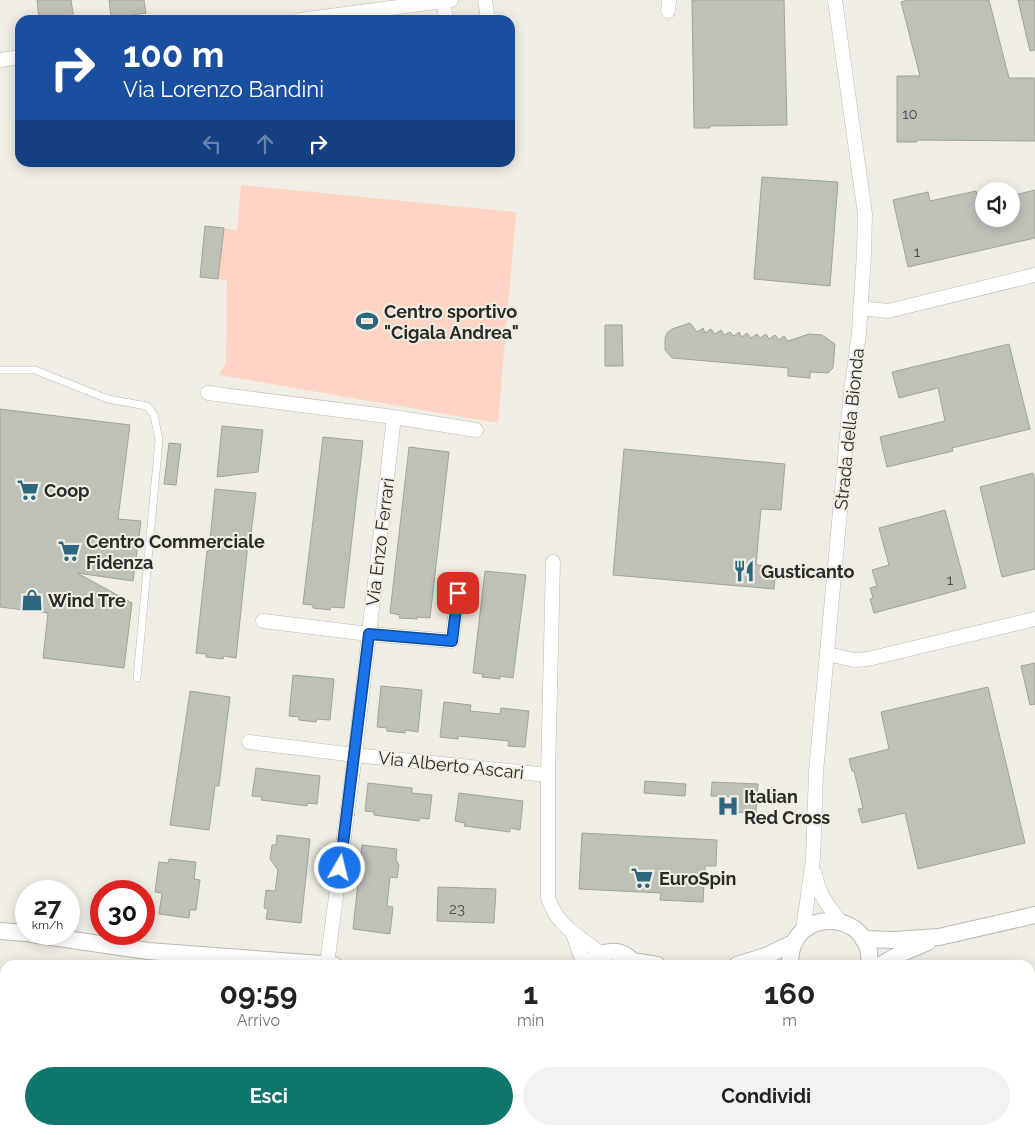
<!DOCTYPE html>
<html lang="it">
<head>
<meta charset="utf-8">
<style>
  :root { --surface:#fff; --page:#f2f2f2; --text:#222; --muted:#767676; --accent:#0f766e }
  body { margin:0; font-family:Raleway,sans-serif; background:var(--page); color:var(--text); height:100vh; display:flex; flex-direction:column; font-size:19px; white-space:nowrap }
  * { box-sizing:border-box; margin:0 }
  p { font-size:16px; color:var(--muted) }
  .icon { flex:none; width:28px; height:28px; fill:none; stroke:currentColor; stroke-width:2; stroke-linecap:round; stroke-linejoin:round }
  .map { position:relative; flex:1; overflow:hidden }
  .panel { position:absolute; left:0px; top:960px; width:1035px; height:175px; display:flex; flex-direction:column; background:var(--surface); border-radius:15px 15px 0 0; box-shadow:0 2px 12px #0003 }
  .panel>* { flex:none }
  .top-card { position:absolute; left:15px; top:15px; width:500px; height:152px; border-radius:15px; box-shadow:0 2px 12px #0003; background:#1a4fa0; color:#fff; overflow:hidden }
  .buttons { position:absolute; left:975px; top:182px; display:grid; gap:10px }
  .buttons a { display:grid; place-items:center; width:45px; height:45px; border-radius:50%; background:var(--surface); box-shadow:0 2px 12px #0003; font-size:25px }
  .speed { position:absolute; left:15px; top:880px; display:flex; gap:10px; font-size:25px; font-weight:700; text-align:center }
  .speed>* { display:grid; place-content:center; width:65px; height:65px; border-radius:50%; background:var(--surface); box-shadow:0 2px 12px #0003; line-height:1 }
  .speed small { font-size:12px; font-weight:400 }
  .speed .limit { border:8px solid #d22; background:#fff; color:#111 }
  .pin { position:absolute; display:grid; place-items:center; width:42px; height:42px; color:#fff; margin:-21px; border-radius:10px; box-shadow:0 2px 8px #0006 }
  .me { position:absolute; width:55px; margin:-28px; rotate:8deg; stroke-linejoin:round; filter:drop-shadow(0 0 4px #0008) }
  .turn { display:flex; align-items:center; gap:18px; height:105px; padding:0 25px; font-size:22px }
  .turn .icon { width:65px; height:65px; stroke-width:2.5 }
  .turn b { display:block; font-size:35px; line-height:42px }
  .lanes { display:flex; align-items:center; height:48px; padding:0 25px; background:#0003; justify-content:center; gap:25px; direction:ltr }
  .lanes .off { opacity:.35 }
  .eta { display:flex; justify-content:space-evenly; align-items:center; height:85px; text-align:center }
  .eta b { font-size:30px; font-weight:700; line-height:35px }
  .cta { display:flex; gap:10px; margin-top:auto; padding:10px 25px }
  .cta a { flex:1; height:58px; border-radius:30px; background:var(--accent); color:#fff; font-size:20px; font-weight:700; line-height:58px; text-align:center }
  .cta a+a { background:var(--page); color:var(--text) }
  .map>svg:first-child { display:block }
</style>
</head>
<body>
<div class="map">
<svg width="1035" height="1135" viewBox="0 0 1035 1135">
  <rect width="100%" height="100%" fill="#f0eee4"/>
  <path fill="#fed3c3" d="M 241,185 L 516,212 L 498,423 L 219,375 L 226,362 L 227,280 L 200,277 L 205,226 L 237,230 Z"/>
  <path fill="#bec1b8" stroke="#a0a39b" d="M 37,0 L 71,0 L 74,20 L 39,20 Z
    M 109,0 L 144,0 L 146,13 L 111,18 Z
    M 692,0 L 784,0 L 787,125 L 710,126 L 710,128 L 694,128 Z
    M 908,0 L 989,0 L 1009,78 L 1035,78 L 1035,141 L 917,140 L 917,142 L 897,142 L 897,76 L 920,76 L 901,2 Z
    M 1018,0 L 1035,0 L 1035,50 L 1030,51 Z
    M 762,177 L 838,182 L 830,286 L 754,279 Z
    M 1035,190 L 1035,238 L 908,267 L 893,200 L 928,192 L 930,201 L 976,191 L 979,203 L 984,202 L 984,219 L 1011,219 L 1011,196 Z
    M 205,226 L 224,228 L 218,279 L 200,277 Z
    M 690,323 L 697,332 L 703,328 L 705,333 L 711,329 L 715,334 L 721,330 L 724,335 L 730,332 L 734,336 L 739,332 L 742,337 L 747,333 L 751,338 L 757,334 L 760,338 L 766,334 L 769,339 L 775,335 L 779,340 L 784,336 L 788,341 L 809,334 L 822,335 L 835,344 L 833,368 L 828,373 L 810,372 L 810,378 L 788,376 L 788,368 L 672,358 L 665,350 L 665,338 L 667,333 L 672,329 Z
    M 605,325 L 622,325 L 623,366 L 605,366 Z
    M 1009,344 L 1030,429 L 952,448 L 953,451 L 887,467 L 880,437 L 945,421 L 938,388 L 899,398 L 892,372 Z
    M 0,409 L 130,425 L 118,519 L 141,521 L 133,581 L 77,573 L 132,603 L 124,668 L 43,658 L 48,613 L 0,607 Z
    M 222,426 L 263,430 L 258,472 L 217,477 Z
    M 323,437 L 363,441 L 344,608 L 331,607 L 330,610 L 313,608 L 313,605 L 303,604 Z
    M 169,443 L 181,444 L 176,485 L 164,484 Z
    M 409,447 L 449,452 L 430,618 L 417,617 L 417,619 L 399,618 L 400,615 L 390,613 Z
    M 624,449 L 785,464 L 781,510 L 761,509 L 756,565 L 776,567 L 774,589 L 613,575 Z
    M 1033,473 L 1035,481 L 1035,569 L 1002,577 L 980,487 Z
    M 215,489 L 256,493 L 251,534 L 249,534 L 236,658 L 224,656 L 223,659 L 206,657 L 206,654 L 196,653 L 207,551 L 209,551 Z
    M 945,510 L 966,588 L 874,613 L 870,599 L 873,598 L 870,588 L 877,586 L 872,570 L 889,565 L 879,528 Z
    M 485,571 L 526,575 L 513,678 L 500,676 L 500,679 L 482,677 L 483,674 L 473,673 Z
    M 1035,663 L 1035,704 L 1030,705 L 1021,666 Z
    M 293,675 L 334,679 L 330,720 L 317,719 L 316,722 L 299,720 L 299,717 L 289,716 Z
    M 381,686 L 422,690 L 418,732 L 405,730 L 405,733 L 387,731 L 387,728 L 377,727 Z
    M 988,687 L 1025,843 L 918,869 L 905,813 L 862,823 L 858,809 L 863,808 L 854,771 L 852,771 L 849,759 L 889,749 L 881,712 Z
    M 190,691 L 230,697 L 219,786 L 215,786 L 209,830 L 170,825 Z
    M 444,702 L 471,705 L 470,711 L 500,714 L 501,708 L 529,711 L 525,747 L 508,746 L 509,741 L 458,736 L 458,739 L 440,737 Z
    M 256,768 L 320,776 L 317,804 L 307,803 L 307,806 L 292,804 L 261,800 L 262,797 L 252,796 Z
    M 645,781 L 686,784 L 685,796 L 644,793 Z
    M 712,782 L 758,784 L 756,813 L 733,812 L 734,797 L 711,796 Z
    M 368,783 L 412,788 L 412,793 L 432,795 L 429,819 L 420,818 L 419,821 L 374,815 L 374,812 L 365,811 Z
    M 459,793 L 523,801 L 520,830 L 510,828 L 510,832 L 464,826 L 465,823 L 455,821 Z
    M 582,833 L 717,840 L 716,866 L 705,866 L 703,902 L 660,900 L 661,893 L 579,889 Z
    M 277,835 L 310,839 L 301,923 L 266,919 L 268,909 L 264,908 L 266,890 L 275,891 L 278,870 L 270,859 L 272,845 L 276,845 Z
    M 362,845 L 397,849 L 396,860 L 399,865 L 397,878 L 390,877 L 387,906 L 393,907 L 390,934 L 353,929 Z
    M 169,859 L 196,862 L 194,879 L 200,880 L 196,910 L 190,910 L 189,918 L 159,914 L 162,893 L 155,892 L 159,862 L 168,863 Z
    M 438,887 L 496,889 L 494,923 L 437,921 Z"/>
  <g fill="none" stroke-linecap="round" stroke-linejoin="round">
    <g stroke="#bbb9b0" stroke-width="8">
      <path id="service" d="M 0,370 L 35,370 L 108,399 L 147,406 L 154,415 L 159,440 L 137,678"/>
    </g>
    <g stroke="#bbb9b0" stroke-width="15">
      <path id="minor" d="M 443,0 L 446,20
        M 485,0 L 488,20
        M 668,11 L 669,0
        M 300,20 L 451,0
        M 0,60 L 20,57
        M 860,308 L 888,311 L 1035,275
        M 208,393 L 394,417 L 476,430
        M 553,562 L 548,775 L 548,898 C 558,927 578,935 600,953
        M 263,621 L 369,634 L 452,641 L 458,593
        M 827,654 L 854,660 L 868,659 L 1035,619
        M 249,742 L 355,755 L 548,775
        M 815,873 C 818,894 828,906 841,922
        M 803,930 L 813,859 L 816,772 L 851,392 L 859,333 L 864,253 L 865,214 L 835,0
        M 573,934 L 584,965
        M 327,964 L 355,755 L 394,417
        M 803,1130 L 804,1135
        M 314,1135 L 315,1130
        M 574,1135 L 575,1130
        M 604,1135 L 605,1130"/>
    </g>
    <g stroke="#bbb9b0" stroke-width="18">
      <path id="tertiary" d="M 0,931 L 26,933
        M 31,934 L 148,951 L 334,965
        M 863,939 L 894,940 L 939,937 L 1035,915
        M 632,961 L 657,965
        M 586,965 C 600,949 623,946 635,965
        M 737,965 L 766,956 L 793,943
        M 790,965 C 788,903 876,910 869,965
        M 881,965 L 900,954 L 928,942
        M 861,1130 L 863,1135"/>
    </g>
    <use href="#service" stroke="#fff" stroke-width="7"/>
    <use href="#minor" stroke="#fff" stroke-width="14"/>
    <use href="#tertiary" stroke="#fff" stroke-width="16"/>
  </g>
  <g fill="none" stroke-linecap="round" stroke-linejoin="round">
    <g stroke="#114b97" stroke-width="12">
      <path id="route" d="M 340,868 L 369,634 L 452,641 L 458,593"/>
    </g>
    <use href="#route" stroke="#1a73e8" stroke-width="9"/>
  </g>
  <defs>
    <g id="stadium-bare" transform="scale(1.725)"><path d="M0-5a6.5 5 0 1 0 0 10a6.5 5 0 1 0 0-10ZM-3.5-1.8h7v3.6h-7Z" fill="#2d667f" stroke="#f0eee4" stroke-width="2.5" paint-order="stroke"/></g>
    <g id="supermarket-bare" transform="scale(1.725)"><path d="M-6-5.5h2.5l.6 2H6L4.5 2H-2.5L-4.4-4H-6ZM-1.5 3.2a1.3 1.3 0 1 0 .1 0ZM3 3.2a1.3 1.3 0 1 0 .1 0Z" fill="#2d667f" stroke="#f0eee4" stroke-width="2.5" paint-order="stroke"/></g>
    <g id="restaurant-bare" transform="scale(1.725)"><path d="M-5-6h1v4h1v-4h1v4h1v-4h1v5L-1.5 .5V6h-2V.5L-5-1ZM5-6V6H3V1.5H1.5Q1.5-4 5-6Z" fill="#2d667f" stroke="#f0eee4" stroke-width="2.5" paint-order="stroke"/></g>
    <g id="shop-bare" transform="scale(1.725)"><path d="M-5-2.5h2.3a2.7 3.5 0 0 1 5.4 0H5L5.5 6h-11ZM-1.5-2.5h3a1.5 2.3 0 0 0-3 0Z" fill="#2d667f" stroke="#f0eee4" stroke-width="2.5" paint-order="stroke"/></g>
    <g id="hospital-bare" transform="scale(1.725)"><path d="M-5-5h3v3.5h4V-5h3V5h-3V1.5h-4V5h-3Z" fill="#2d667f" stroke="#f0eee4" stroke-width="2.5" paint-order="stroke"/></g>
  </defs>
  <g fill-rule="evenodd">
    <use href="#stadium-bare" x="367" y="321"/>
    <use href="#supermarket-bare" x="28" y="490"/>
    <use href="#supermarket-bare" x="69" y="551"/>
    <use href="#restaurant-bare" x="744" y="571"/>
    <use href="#shop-bare" x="32" y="600"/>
    <use href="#hospital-bare" x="728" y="806"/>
    <use href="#supermarket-bare" x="642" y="878"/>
  </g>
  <g text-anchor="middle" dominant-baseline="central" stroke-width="4" stroke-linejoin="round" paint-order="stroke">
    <g font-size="15" fill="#4f504a">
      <text x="910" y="114">10</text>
      <text x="917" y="252">1</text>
      <text x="950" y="580">1</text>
      <text x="457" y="909">23</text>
    </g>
    <g font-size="18" font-weight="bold" fill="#2a2a26" stroke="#f0eee4" text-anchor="start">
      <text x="384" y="311">Centro sportivo<tspan x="384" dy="21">"Cigala Andrea"</tspan></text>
      <text x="44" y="490">Coop</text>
      <text x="86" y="541">Centro Commerciale<tspan x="86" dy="21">Fidenza</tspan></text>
      <text x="761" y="571">Gusticanto</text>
      <text x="48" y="600">Wind Tre</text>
      <text x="744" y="796">Italian<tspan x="744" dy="21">Red Cross</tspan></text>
      <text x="659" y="878">EuroSpin</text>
    </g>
    <g font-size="18" fill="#2a2a26" stroke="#f0eee4">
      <text transform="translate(849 429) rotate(-84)">Strada della Bionda</text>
      <text transform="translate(380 542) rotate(-83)">Via Enzo Ferrari</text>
      <text transform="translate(451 765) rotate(6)">Via Alberto Ascari</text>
    </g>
  </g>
</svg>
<div class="buttons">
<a><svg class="icon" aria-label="sound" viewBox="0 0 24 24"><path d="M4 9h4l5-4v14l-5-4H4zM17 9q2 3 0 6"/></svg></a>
</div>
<div class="speed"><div>27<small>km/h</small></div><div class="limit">30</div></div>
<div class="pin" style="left:458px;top:593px;background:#d93025"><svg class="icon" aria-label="arrive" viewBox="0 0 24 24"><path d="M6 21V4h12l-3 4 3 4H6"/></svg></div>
<svg class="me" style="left:340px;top:868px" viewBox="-20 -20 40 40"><circle r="17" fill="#1a73e8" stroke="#fff" stroke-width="3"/><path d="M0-11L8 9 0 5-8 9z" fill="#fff"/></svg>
<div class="top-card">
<div class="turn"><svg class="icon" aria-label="right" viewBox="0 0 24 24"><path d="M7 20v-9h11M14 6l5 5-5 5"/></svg><div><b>100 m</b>Via Lorenzo Bandini</div></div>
<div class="lanes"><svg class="icon off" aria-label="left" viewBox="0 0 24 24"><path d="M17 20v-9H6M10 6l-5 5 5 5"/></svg><svg class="icon off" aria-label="ahead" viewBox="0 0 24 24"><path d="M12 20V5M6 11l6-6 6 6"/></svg><svg class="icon" aria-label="right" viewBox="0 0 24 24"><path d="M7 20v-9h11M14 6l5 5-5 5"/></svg></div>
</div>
<section class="panel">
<div class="eta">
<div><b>09:59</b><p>Arrivo</p></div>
<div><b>1</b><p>min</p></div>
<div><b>160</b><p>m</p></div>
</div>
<div class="cta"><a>Esci</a><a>Condividi</a></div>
</section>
</div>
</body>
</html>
